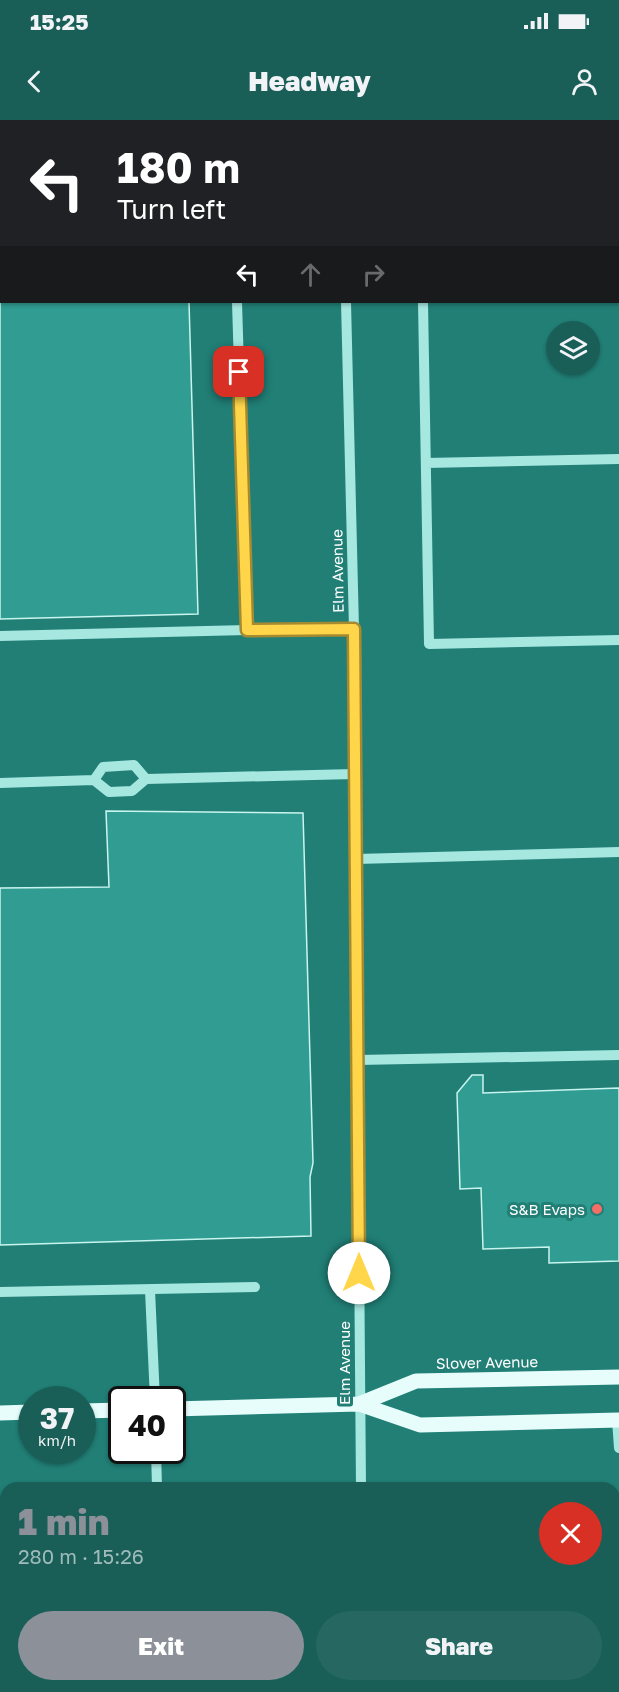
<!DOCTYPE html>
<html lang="en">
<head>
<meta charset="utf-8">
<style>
  :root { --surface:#195f58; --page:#266861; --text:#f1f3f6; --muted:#9fbbba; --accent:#8c9099 }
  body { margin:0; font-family:"Golos Text",sans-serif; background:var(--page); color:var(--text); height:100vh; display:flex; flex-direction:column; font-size:22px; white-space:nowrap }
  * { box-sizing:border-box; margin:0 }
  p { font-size:20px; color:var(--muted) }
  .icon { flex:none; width:33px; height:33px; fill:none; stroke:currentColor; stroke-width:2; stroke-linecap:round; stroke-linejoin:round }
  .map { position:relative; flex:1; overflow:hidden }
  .drawer { position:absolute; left:0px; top:1362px; width:620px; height:210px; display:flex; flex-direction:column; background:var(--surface); border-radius:18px 18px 0 0; box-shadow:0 2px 4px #0004 }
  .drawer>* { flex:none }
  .hud { position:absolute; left:0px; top:0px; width:620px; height:183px; box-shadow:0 2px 4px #0004; background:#202124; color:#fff; overflow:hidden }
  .fabs { position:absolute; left:546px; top:201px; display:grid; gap:12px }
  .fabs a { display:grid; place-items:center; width:54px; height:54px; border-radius:50%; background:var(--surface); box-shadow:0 2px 4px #0004; font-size:30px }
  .speed { position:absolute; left:18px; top:1266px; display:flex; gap:12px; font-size:30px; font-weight:700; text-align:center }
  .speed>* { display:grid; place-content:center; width:78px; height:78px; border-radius:50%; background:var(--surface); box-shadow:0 2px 4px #0004; line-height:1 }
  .speed small { font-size:15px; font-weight:400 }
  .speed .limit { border:3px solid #111; border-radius:9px; background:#fff; color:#111 }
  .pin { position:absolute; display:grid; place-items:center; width:51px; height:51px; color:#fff; margin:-26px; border-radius:12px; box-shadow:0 3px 9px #0006 }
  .me { position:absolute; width:66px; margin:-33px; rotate:0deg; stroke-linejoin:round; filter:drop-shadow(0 0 4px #0008) }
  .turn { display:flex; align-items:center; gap:21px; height:126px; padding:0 18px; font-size:27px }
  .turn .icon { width:78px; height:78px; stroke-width:2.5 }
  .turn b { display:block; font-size:42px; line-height:51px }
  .lanes { display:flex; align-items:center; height:57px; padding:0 18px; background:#0003; justify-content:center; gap:30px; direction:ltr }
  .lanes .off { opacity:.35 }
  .round { display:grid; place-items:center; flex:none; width:63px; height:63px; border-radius:32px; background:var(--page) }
  .overview { display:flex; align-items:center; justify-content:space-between; height:102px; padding:0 18px }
  h1 { font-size:36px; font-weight:800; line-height:45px; color:var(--accent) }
  .action { display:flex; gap:12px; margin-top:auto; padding:12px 18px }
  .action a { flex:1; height:69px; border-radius:36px; background:var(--accent); color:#fff; font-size:24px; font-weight:800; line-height:69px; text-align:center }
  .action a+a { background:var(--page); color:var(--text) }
  .status { display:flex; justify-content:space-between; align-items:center; height:42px; padding:0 30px; background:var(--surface); direction:ltr }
  .status svg { height:16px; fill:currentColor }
  header { display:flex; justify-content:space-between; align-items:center; height:78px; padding:0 18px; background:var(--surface); font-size:27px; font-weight:800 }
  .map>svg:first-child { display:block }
</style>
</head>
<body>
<div class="status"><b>15:25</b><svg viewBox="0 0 49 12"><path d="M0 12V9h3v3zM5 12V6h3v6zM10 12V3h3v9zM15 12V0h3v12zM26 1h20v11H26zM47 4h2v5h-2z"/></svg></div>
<header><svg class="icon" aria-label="back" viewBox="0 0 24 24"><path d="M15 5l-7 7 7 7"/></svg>Headway<svg class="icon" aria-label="person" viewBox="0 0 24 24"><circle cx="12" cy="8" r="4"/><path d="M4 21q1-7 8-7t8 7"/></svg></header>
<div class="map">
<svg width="619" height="1572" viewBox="0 0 619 1572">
  <rect width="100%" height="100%" fill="#217f76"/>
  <path fill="#2b978b" d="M 6,1472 L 6,1534 L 3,1534 L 2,1473 Z"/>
  <path fill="#319c91" stroke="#c9f5f0" stroke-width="1.5" d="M 85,0 L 151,0 L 64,2 Z
    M 0,59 L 2,59 L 2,182 L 189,182 L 198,494 L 0,499 Z
    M 106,691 L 303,693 L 313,1043 L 310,1057 L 311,1116 L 0,1125 L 0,768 L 109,767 Z
    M 472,955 L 483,955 L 483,973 L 619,968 L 619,1141 L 549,1143 L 549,1127 L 483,1129 L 481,1068 L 460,1069 L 457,973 Z"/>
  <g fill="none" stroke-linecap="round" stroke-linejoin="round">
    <path stroke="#a6e7e0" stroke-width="10" d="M 232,0 L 232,2
      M 342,0 L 342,2
      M 420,0 L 420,2
      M 618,110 L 619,110
      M 346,182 L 354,509 L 361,1368
      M 423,182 L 429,524 L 619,520
      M 426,343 L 619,339
      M 247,510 L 354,509
      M 0,516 L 247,510 L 237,182
      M 146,659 L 134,645 L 103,647 L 94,660 L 109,672 L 132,671 L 146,659 L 354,654
      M 0,663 L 94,660
      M 356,739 L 619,732
      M 358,940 L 619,935
      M 150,1170 L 155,1280
      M 0,1172 L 255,1167
      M 617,1300 L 619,1328
      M 156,1330 L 157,1368
      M 366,1566 L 366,1572"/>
    <path stroke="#e7fdfc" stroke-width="15" d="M 359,1284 L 420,1305 L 619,1300
      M 172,1289 L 359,1284 L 416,1261 L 619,1257
      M 82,1291 L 122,1290
      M 0,1293 L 32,1292"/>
  </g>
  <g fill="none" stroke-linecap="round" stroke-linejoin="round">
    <g stroke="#a68a30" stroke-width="15">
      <path id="route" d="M 239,252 L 247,510 L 354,509 L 359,1153"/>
    </g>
    <use href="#route" stroke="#ffd54a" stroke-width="10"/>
  </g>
  <circle fill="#f46e67" stroke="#217f76" stroke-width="2" cx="597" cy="1089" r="6"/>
  <g text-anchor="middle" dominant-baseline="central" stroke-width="6" stroke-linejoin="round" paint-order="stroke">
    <g font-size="15" fill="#fff" stroke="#217f76">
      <text transform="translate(337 451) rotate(-91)">Elm Avenue</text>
      <text transform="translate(487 1242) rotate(-1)">Slover Avenue</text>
      <text transform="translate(344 1243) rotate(-90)">Elm Avenue</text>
    </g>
    <g font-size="15" fill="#fff" stroke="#217f76" text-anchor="end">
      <text x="585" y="1089">S&amp;B Evaps</text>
    </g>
  </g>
</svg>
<div class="fabs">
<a><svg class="icon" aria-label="layers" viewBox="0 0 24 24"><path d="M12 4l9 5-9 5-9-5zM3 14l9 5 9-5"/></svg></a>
</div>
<div class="speed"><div>37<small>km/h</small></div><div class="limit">40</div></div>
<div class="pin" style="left:239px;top:252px;background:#d93025"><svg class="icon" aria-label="arrive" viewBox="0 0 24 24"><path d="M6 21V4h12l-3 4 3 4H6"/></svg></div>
<svg class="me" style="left:359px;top:1153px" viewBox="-20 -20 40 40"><circle r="19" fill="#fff"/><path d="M0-13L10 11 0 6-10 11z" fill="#ffd54a"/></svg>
<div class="hud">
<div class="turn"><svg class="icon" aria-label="left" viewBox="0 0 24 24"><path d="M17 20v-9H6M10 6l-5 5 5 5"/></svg><div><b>180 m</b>Turn left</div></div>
<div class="lanes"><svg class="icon" aria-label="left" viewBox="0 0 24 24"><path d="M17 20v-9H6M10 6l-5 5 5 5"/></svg><svg class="icon off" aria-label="ahead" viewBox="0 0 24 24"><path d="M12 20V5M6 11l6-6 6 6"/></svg><svg class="icon off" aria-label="right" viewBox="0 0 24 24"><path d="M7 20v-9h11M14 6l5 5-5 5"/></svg></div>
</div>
<section class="drawer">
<div class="overview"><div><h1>1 min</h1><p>280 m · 15:26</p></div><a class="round" style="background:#d93025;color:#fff"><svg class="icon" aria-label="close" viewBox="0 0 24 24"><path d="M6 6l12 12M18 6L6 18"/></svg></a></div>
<div class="action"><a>Exit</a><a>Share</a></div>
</section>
</div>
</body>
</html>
